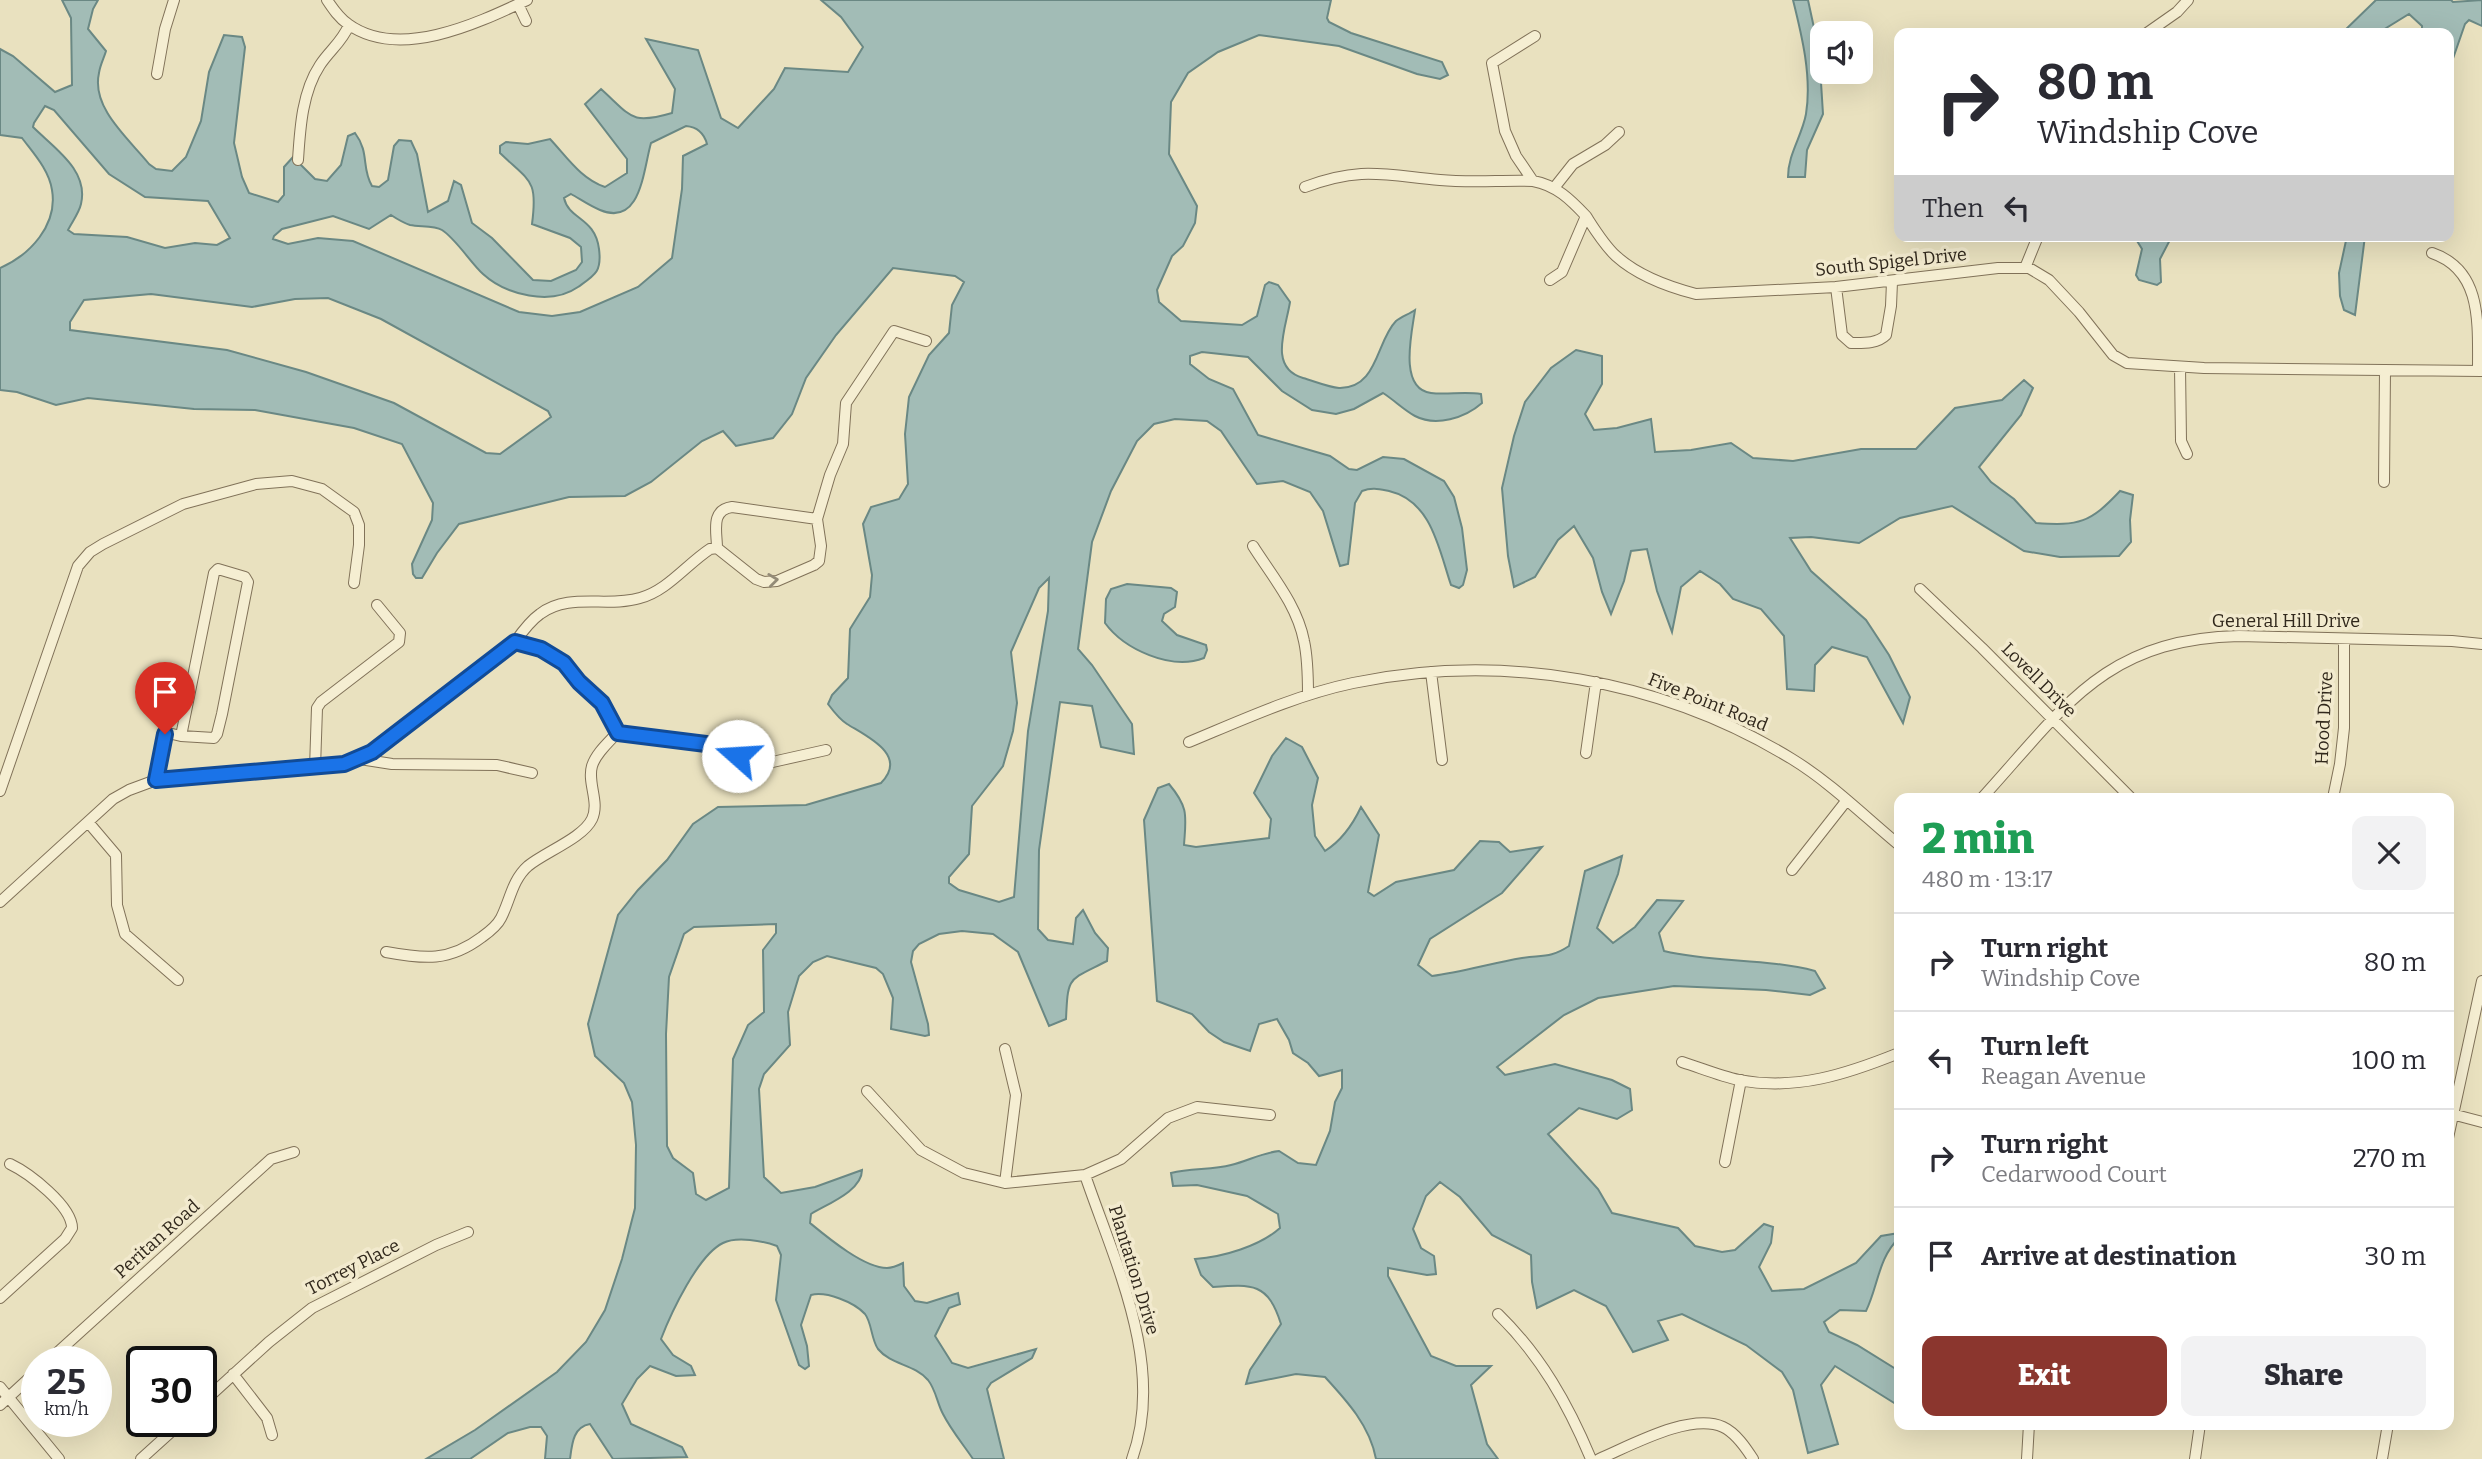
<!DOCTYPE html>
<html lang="en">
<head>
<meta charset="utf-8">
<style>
  :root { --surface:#fff; --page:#f2f2f3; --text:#2b2b33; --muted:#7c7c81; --line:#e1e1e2; --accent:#8b362e }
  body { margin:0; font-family:Bitter,serif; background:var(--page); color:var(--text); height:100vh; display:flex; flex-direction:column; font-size:26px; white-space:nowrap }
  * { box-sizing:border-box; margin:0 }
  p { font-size:23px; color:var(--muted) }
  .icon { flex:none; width:38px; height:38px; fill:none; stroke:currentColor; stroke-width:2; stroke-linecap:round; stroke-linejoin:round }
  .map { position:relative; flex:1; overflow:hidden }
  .panel { position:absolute; left:1894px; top:793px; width:560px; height:637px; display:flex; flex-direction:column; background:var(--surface); border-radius:14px; box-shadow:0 7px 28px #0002 }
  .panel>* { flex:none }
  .banner { position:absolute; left:1894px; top:28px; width:560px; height:214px; border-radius:14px; box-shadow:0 7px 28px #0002; background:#fff; color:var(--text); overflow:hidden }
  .tools { position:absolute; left:1810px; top:21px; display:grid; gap:14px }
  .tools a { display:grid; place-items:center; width:63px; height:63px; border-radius:14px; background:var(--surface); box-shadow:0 7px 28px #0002; font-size:35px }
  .speed { position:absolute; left:21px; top:1346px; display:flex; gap:14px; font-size:35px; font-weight:700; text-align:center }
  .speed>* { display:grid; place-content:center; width:91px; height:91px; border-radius:50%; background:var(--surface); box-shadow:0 7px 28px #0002; line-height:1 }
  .speed small { font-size:18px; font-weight:400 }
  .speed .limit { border:4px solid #111; border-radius:10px; background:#fff; color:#111 }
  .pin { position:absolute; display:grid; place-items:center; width:60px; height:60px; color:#fff; margin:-72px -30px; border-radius:50% 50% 50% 0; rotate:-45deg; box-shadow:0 0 7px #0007 }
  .pin .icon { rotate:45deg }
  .me { position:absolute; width:77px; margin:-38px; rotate:289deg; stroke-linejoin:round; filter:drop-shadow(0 0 5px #0008) }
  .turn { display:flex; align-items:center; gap:24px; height:147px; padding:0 28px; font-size:32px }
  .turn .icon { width:91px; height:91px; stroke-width:2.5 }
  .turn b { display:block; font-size:49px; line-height:60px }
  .then { display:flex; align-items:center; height:66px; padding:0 28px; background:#0003; gap:14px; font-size:26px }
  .round { display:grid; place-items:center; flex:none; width:74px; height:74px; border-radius:14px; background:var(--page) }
  .summary { display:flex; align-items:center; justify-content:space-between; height:119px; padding:0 28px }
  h1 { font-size:42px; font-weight:800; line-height:52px; color:#1e9e55 }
  .primary-button { display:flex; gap:14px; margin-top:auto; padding:14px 28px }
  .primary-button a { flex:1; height:80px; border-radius:14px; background:var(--accent); color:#fff; font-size:28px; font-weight:800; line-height:80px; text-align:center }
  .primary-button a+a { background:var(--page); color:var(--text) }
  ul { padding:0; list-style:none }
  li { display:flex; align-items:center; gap:21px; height:98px; padding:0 28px; border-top:2px solid var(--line) }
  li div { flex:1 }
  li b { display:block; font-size:26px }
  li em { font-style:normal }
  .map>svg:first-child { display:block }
</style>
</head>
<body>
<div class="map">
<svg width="2482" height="1459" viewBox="0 0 2482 1459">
  <rect width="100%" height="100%" fill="#e9e1bf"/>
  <path fill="#a2bcb6" stroke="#6a8884" stroke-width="2" fill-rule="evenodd" d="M 62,0 L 98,0 L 93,9 L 88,29 L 106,51 C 104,58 100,65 99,73 C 91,108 129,139 149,164 L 156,169 L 172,171 L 186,157 L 201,121 L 209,72 L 224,35 L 242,37 L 245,47 L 234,143 L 242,177 L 249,193 L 278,202 L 284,195 L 284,167 L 293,157 L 315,179 L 327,181 L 341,165 L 348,136 L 355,133 C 370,153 361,168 372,186 L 379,187 L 388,180 L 394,146 L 399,140 L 411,141 L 417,154 L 428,212 L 448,201 L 454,181 L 461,185 L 472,223 L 492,238 L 533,280 L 551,281 L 576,270 L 582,262 L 581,247 L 570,238 L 532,224 C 538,179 530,182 500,153 L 500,146 L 506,142 L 528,144 L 550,139 C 567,157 581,179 605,187 L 627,173 L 627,159 L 585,104 L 601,89 C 632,117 631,125 672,113 L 675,89 L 646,39 L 698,50 L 721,118 L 738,128 L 774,89 L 785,68 L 848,72 L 863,47 L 841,17 L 821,0 L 1331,0 L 1327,18 L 1329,22 L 1351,33 L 1442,62 L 1448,75 L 1440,79 L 1417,74 L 1339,46 L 1259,35 L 1218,52 L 1188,73 L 1171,102 L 1169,154 L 1197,206 L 1195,223 L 1183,246 L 1172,256 L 1157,290 L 1159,302 L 1181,321 L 1242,325 L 1257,316 L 1265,285 L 1269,282 L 1278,285 L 1290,302 C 1286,328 1268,368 1303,378 C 1314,381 1328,387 1339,388 C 1378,389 1376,341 1396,321 C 1401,317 1409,314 1415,310 C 1412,332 1398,389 1431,393 C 1448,395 1464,391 1481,394 L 1482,403 C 1465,418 1436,427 1415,416 C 1404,410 1394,400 1383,393 L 1354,409 L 1336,414 L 1312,410 L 1282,391 L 1248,357 L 1202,352 L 1190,356 L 1190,364 L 1209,379 L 1233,389 L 1258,435 L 1330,456 L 1349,469 L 1357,470 L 1383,457 L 1404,459 L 1444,481 L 1454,497 L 1462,528 L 1467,570 L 1463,585 L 1459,588 L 1451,585 C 1439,550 1432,501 1389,491 C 1379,489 1372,487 1362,491 L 1355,503 L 1348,564 L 1340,566 L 1323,511 L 1310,492 L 1283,481 L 1257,484 L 1221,431 L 1207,421 L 1175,419 L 1154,424 L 1137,441 L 1111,491 L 1092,542 L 1078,649 L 1092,665 L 1132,724 L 1134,754 L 1101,747 L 1092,706 L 1060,702 L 1039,850 L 1038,929 L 1048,940 L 1073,944 L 1076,918 L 1083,910 L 1095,933 L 1108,948 L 1107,961 C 1068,981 1068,975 1066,1019 L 1049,1026 L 1018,952 L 993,934 L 962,931 L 939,934 L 919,944 L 913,951 L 911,962 L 928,1024 L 929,1035 L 925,1036 L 891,1029 L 893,998 L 883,974 L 876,968 L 827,956 L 813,962 L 799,976 L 788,1012 L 790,1045 L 764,1074 L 759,1089 L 764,1177 L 781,1193 L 815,1187 L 862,1170 C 862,1191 827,1204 811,1214 L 810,1223 C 827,1237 864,1268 887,1268 C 892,1268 899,1265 903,1263 L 904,1286 L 915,1301 L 927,1303 L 958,1293 L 960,1304 L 949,1308 L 935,1336 L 952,1363 L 968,1368 L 1036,1349 L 1032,1358 L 991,1383 L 987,1389 L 1004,1459 L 973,1459 C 963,1444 951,1430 943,1414 C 937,1403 936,1390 928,1380 C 914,1364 891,1365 878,1349 C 871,1339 872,1323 865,1314 C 854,1302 826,1291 811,1295 L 801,1325 L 807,1346 L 809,1366 L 805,1369 L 799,1365 L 776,1300 L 781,1255 L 777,1246 C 763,1241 737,1236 723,1243 C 698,1255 671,1313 661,1339 L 673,1355 L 691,1366 L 695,1375 L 676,1376 L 650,1366 L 637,1379 L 622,1404 L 631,1424 L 682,1447 L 687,1457 L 613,1459 L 590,1424 C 573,1427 572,1444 570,1459 L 545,1459 L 547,1436 L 541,1427 L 530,1427 L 508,1433 L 470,1459 L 426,1459 L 475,1430 L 557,1372 L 586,1342 L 605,1310 L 622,1259 L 635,1208 L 636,1145 L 632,1102 L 624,1083 L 595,1056 L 588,1024 L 618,915 L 638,890 L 667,860 L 693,824 L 718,807 L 806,805 L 881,783 C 909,755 866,736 847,724 C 839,719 834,712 828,704 L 832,695 L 848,678 L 850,629 L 870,597 L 872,575 L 863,524 L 871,507 L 899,499 L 908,484 L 905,434 L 909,397 L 929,355 L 949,333 L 952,305 L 964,282 L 955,276 L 893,268 L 836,335 L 806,378 L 792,414 L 773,438 L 736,446 L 723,431 L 702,441 L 651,482 L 625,496 L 569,497 L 459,524 L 437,553 L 422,578 L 416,578 L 413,574 L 412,564 L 432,520 L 433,503 L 402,444 L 354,428 L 255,410 L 194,409 L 88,398 L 56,405 L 17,392 L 0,390 L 0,268 C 30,255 58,225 52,190 C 49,170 34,154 22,138 L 0,135 L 0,49 L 13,56 L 55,92 L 72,85 L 71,18 ZM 45,106 L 54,110 L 109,174 L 145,197 L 208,201 L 230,238 L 217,245 L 195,243 L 165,248 L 127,237 L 74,234 L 68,230 C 72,222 79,213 81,204 C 89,170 54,148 33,127 L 34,123 ZM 686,126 C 697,127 704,133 707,144 L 683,156 L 682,189 L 672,258 L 638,287 L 580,312 L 552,316 L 519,312 L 353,241 L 318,238 L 288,244 L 273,239 L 274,236 L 282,229 L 333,216 L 369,229 L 391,215 C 397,219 404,223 410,225 C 420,227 434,225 442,230 C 455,238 471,263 483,274 C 506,295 551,306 578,287 C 595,275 602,272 599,249 C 595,217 569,220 564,198 L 571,194 C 580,199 590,206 600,210 C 641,227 643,171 651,143 ZM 151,294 L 252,307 L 295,299 L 328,298 L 381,319 L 548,411 L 551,417 L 500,454 L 486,453 L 394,403 L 306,372 L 227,350 L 70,330 L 70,322 L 84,300 ZM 1049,578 L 1048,611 L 1028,731 L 1014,897 L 999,902 L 959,890 L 949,883 L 949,877 L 969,854 L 972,806 L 1003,766 L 1013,731 L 1017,703 L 1011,652 L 1039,588 ZM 776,924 L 776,933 L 763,950 L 764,1012 L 748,1025 L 733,1059 L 729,1188 L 706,1200 L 696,1194 L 693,1173 L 673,1158 L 667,1146 L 666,1034 L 669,977 L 684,934 L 694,927 Z
    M 1793,0 L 1808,0 L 1819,51 L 1823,114 L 1807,150 L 1805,177 L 1788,177 C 1788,154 1802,136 1806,114 C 1812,77 1802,36 1793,0 Z
    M 2376,0 L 2451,0 L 2453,2 L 2482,0 L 2482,26 L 2469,20 L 2465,24 L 2448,73 L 2448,33 L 2422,33 L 2422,26 L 2409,14 L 2378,33 L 2342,33 Z
    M 2134,236 L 2172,236 L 2160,259 L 2161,282 L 2157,285 L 2139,280 L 2136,275 L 2142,249 Z
    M 2347,236 L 2365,236 L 2355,315 L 2344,310 L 2340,296 L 2339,273 Z
    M 1576,350 L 1602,356 L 1602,384 L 1585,414 L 1594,430 L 1617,428 L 1651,419 L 1655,452 L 1691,450 L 1731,443 L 1753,458 L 1793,461 L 1861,449 L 1916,449 L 1955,408 L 2002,400 L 2024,380 L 2033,388 L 2021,415 L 1979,467 L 1991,482 L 2014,499 L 2036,523 C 2079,526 2090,523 2120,491 L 2133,495 L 2130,520 L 2131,542 L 2119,556 L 2060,557 L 2024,551 L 1952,506 L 1900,518 L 1859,543 L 1811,537 L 1790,538 L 1811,571 L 1866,620 L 1889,655 L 1910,697 L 1903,723 L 1867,657 L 1832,647 L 1815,665 L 1814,691 L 1787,689 L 1784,636 L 1761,609 L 1733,599 L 1720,584 L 1700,571 L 1681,587 L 1672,632 L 1657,591 L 1647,549 L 1631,551 L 1624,581 L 1611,614 L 1602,592 L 1593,558 L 1574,526 L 1558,540 L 1535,577 L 1514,587 L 1508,556 L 1502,488 L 1514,436 L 1525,402 L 1551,368 Z
    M 1127,584 L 1171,588 L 1177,592 L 1175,607 L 1164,614 L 1162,621 L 1177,635 L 1206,645 L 1207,650 L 1204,658 C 1171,671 1124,649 1105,623 L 1106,599 L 1111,589 Z
    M 1286,738 L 1302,747 L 1318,778 L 1312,805 L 1315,836 L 1325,851 C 1341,841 1353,824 1361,807 L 1379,835 L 1368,892 L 1374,896 L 1396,882 L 1454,870 L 1480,841 L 1499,842 L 1510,852 L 1542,847 L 1502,893 L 1430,939 L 1418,965 L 1432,976 C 1462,972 1492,963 1522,958 C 1542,955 1551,958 1569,946 L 1585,871 L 1622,856 L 1618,874 L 1597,928 L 1613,943 L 1635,927 L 1657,900 L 1683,901 L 1659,933 L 1664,951 C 1714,963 1766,958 1815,971 L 1825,988 L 1810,995 L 1766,990 L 1674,986 L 1598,998 L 1564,1015 L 1497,1067 L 1505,1075 L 1555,1064 L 1612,1080 L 1630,1089 L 1632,1110 L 1617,1119 L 1579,1108 L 1548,1134 L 1598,1189 L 1612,1213 L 1678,1228 L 1695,1246 L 1722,1252 L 1735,1250 L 1764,1224 L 1773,1227 L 1771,1243 L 1759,1267 L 1772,1291 L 1804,1289 L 1856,1263 L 1881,1236 L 1899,1233 L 1899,1238 C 1878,1258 1878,1287 1866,1311 L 1840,1310 L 1824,1322 L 1829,1332 L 1857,1345 L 1899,1371 L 1899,1406 L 1835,1366 L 1821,1385 L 1838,1444 L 1808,1453 L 1793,1390 L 1782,1372 L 1746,1345 L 1682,1314 L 1658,1321 L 1668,1340 L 1633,1352 L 1606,1306 L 1574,1290 L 1537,1308 L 1532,1282 L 1531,1255 L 1492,1235 L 1460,1197 L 1440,1182 L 1426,1196 L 1413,1229 L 1421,1248 L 1434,1256 L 1436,1274 L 1427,1275 L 1388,1268 L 1388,1276 L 1431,1356 L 1456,1366 L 1491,1366 L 1471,1385 L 1487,1444 L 1498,1459 L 1376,1459 C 1370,1426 1347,1401 1325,1377 L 1296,1374 L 1246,1384 L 1250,1370 L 1281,1324 C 1268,1283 1253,1284 1213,1287 L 1201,1275 L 1195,1259 C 1223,1257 1260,1246 1280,1228 L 1278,1214 L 1247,1196 L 1197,1185 L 1173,1186 L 1171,1173 C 1191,1168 1212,1170 1231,1165 C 1248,1161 1261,1153 1279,1151 L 1298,1163 L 1316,1165 L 1330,1131 L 1335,1102 L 1342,1088 L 1342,1070 L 1319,1076 L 1308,1063 L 1293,1053 L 1289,1040 L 1277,1019 L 1259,1024 L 1250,1051 L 1224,1042 L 1209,1032 L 1192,1014 L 1157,1001 L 1144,820 L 1158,788 L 1169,784 C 1189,808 1186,816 1184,845 L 1196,847 L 1269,838 L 1271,819 L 1254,793 L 1272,756 Z"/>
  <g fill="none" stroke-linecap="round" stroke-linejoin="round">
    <g stroke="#817259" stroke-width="12">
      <path id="street" d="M 327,0 C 333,9 339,18 348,24 C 399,61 478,23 527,0
        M 518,4 L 526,21
        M 2147,33 L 2177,12 L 2188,0
        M 1535,36 L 1492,63 L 1505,131 L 1516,156 L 1533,181 C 1556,185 1571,200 1586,216 L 1562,272 L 1550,280
        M 157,74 L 165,29 L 174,0
        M 298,160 C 300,129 302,92 320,65 C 330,50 342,42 349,25
        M 1305,187 C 1361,166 1384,175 1440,180 C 1471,183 1502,180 1533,181
        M 1554,188 L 1573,164 L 1605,145 L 1619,132
        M 1586,216 C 1595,230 1604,245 1616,256 C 1637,275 1669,287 1696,294 L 1836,287 L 1998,268 L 2029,268 L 2049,280 L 2079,312 L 2113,355 L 2127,363 L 2204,368 L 2482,371
        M 2432,253 C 2482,270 2478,322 2478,371
        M 2025,268 L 2038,236
        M 1836,287 L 1842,335 L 1851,343 C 1863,343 1877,344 1886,335 L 1891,306 L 1892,282
        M 2180,367 L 2181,441 L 2187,454
        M 2384,482 L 2385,370
        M 1253,546 C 1272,576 1297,605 1304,641 C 1308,659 1308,677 1308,695
        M 717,548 L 756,579 L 764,582 L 777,581 L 814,565 L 819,561 L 821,546 L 817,519 L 830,475 L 843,444 L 846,403 L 894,331 L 926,341
        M 717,548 C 717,532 710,510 732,507 L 817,519
        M 218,569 L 245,577 L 248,582 L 222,714 L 217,734 L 214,738 L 181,736 L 214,573 Z
        M 1920,589 L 1982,648 L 2131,798
        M 515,642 L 541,649 L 564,663 L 579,682 L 602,703 L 618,732
        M 1431,672 L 1442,760
        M 618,732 L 706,744 L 768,763 L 826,750
        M 1189,742 C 1242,720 1296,695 1353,683 C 1503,652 1661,679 1792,759 C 1831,783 1864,816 1899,845
        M 1586,753 L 1596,682
        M 360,759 L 392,764 L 497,765 L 532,773
        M 315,768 L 317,708 L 321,702 L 399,642 L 400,633 L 377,605
        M 156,780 L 163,736 L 168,733 L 181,736
        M 0,791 L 78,566 L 90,552 L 103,544 L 183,504 L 256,484 L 292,481 L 322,489 L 354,512 L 359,525 L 359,545 L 354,583
        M 1982,798 C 2064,708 2104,639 2239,636 L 2452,641 L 2482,644
        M 2333,798 L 2340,764 L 2344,728 L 2344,639
        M 88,822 L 116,855 L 117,905 L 125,934 L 178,980
        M 1792,870 L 1847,800
        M 0,902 L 113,799 L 129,790 L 156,780 L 315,768 L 344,764 L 360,759 L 515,642 C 522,632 530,621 540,614 C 569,592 607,608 640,598 C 667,591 687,564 710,549 L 717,548
        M 386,952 C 424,959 449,962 482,937 C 489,932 497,926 501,918 C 510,901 512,880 528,866 C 545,852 583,838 592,819 C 600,802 587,783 592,766 C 596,753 609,742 618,732
        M 1682,1062 C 1701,1068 1720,1076 1739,1080 C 1796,1091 1847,1074 1899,1053
        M 867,1091 L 921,1150 L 964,1173 L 1005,1183 L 1085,1175 L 1121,1159 L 1168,1118 L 1197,1107 L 1270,1115
        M 2448,1113 L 2482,1122
        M 2448,1138 L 2482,981
        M 1725,1162 L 1741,1080
        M 1085,1175 C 1115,1263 1166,1366 1132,1459
        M 1005,1183 L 1016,1095 L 1005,1049
        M 0,1298 L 65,1239 L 72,1228 C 72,1206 29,1173 10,1164
        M 1498,1314 C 1541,1356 1568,1404 1591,1459
        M 47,1362 L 271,1159 L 294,1152
        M 233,1374 L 267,1418 L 272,1435
        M 0,1387 L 59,1459
        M 201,1404 L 269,1342 L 312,1308 L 436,1245 L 468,1232
        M 0,1405 L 37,1371
        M 141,1459 L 183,1421
        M 1599,1459 C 1630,1446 1690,1412 1723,1427 C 1736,1433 1746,1448 1753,1459
        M 2027,1459 L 2029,1424
        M 2195,1459 L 2200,1424
        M 2382,1459 L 2388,1424"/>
    </g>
    <use href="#street" stroke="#f5eed2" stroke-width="10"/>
  </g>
  <defs><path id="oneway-chevron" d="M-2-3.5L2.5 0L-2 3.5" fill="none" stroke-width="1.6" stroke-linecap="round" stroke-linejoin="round" transform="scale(1.75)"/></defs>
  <use stroke="#938b77" href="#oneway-chevron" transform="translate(773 580) rotate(-7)"/>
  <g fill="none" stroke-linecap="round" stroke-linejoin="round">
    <g stroke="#114b97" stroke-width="18">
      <path id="route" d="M 165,734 L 156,780 L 344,764 L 372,752 L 515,642 L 541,649 L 564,663 L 579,682 L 602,703 L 618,733 L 706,744 L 738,756"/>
    </g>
    <use href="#route" stroke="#1a73e8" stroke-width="12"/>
  </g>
  <g text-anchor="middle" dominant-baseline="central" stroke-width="7" stroke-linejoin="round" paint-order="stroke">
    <g font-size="18" fill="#31281c" stroke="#f2eace">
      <text transform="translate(1891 262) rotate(-6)">South Spigel Drive</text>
      <text x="2286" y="621">General Hill Drive</text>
      <text transform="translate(2039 680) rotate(45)">Lovell Drive</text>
      <text transform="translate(1708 702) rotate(22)">Five Point Road</text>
      <text transform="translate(2324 718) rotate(-87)">Hood Drive</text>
      <text transform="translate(157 1239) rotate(-42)">Peritan Road</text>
      <text transform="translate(353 1267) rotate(-27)">Torrey Place</text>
      <text transform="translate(1134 1270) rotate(73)">Plantation Drive</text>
    </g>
  </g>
</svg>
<div class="tools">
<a><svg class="icon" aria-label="sound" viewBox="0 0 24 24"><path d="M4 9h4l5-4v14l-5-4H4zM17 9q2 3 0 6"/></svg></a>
</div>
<div class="speed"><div>25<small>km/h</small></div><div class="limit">30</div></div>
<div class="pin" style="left:165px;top:734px;background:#d93025"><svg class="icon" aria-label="arrive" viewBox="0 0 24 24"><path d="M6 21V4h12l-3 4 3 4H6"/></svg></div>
<svg class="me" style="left:738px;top:756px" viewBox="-20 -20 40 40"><circle r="19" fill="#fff"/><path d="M0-13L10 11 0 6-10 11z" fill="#1a73e8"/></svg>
<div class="banner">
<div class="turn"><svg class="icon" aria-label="right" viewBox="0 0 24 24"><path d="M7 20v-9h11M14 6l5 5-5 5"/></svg><div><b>80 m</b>Windship Cove</div></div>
<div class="then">Then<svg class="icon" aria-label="left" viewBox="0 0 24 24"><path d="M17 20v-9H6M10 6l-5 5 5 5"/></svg></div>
</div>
<section class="panel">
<div class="summary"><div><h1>2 min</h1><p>480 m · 13:17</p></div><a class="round"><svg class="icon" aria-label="close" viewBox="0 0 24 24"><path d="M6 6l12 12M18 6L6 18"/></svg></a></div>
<ul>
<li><svg class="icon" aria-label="right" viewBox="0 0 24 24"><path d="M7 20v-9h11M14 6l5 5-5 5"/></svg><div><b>Turn right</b><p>Windship Cove</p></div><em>80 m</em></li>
<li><svg class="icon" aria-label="left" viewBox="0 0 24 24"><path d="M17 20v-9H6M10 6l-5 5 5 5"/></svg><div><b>Turn left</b><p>Reagan Avenue</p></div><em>100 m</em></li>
<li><svg class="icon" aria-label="right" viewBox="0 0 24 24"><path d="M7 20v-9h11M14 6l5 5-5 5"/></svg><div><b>Turn right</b><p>Cedarwood Court</p></div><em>270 m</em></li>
<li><svg class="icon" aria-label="arrive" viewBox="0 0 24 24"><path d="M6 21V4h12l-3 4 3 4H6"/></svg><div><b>Arrive at destination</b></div><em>30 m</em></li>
</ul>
<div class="primary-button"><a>Exit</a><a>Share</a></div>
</section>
</div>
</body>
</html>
